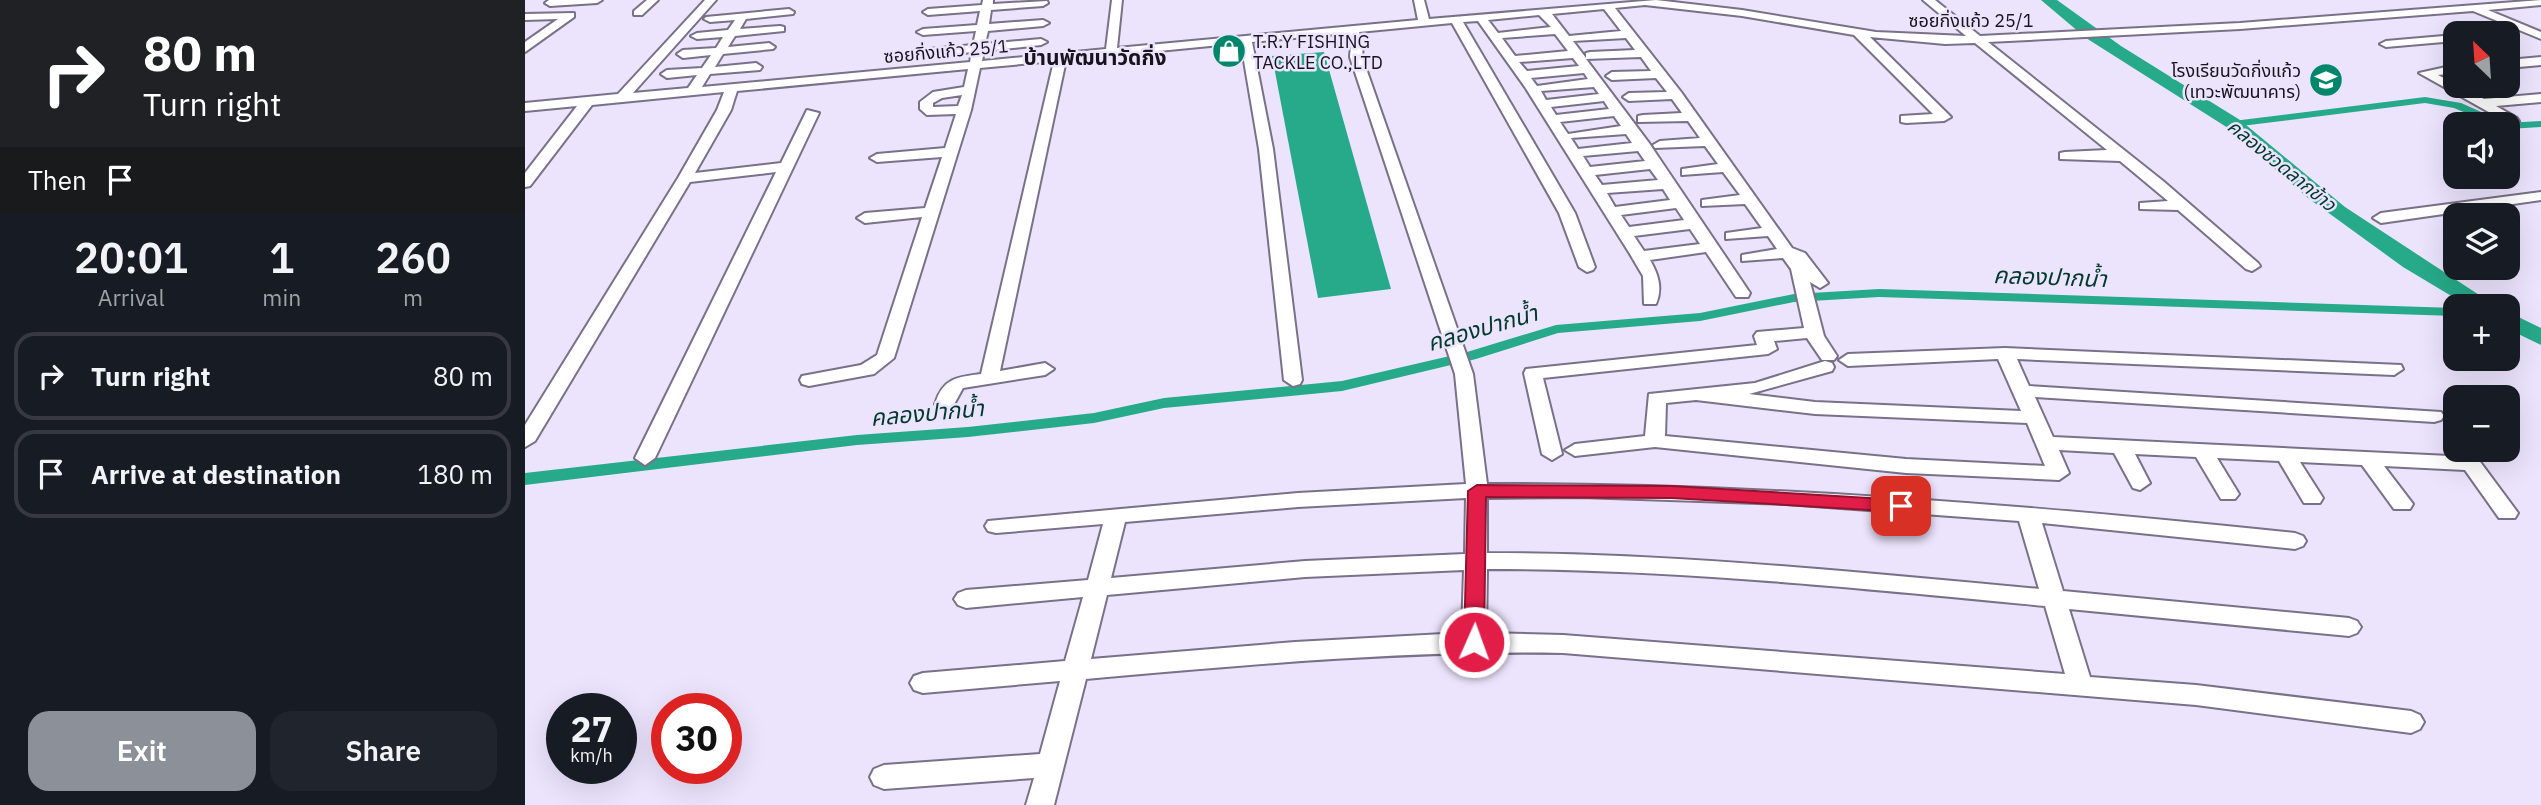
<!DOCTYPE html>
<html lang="en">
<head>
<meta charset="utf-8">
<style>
  :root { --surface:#171b24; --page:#20242c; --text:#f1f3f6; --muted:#9ea1a6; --line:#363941; --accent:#8c9099 }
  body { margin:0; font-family:"IBM Plex Sans","Noto Sans Thai",sans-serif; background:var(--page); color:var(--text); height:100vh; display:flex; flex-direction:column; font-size:26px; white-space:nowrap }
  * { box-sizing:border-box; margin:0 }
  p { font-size:23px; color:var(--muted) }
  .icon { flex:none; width:38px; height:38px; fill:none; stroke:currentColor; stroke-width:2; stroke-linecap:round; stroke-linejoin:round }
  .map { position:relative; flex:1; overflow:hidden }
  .details { display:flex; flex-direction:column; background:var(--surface); width:525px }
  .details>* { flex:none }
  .top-card { background:#202124; color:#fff; overflow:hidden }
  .needle { width:46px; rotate:335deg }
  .tools { position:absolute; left:1918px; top:21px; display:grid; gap:14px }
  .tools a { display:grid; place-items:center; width:77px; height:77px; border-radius:14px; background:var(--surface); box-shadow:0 7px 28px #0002; font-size:35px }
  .speed { position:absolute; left:21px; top:693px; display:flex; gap:14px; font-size:35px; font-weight:700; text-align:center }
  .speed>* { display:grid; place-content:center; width:91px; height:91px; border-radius:50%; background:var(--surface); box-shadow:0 7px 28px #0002; line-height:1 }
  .speed small { font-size:18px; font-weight:400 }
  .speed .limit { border:10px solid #d22; background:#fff; color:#111 }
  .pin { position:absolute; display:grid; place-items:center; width:60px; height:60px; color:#fff; margin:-30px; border-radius:14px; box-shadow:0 4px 10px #0006 }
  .me { position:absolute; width:77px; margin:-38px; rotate:2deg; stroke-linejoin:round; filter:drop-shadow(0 0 5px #0008) }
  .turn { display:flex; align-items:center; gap:24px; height:147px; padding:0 28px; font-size:32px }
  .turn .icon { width:91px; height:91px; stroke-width:2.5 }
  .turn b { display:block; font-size:49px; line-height:60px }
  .then { display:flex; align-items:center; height:66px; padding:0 28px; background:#0003; gap:14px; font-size:26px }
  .eta { display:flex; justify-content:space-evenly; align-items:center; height:119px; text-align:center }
  .eta b { font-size:42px; font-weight:600; line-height:49px }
  .button { display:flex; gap:14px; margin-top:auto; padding:14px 28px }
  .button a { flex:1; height:80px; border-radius:21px; background:var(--accent); color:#fff; font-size:28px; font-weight:600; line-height:80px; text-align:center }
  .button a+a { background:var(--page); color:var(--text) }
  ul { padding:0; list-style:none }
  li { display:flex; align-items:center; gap:21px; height:88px; margin:0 14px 10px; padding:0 14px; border:4px solid var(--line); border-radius:21px }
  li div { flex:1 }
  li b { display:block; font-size:26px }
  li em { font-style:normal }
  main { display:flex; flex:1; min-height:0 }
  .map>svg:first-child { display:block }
</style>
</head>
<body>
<main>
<section class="details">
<div class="top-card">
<div class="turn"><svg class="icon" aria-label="right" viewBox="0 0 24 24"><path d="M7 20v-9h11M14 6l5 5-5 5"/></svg><div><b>80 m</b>Turn right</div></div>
<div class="then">Then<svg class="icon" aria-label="arrive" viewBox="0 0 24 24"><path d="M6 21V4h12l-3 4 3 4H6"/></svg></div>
</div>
<div class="eta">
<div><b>20:01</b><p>Arrival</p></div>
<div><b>1</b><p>min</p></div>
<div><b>260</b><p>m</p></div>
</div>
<ul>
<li><svg class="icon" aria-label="right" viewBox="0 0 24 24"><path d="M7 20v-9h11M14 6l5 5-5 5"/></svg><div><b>Turn right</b></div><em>80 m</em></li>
<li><svg class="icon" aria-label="arrive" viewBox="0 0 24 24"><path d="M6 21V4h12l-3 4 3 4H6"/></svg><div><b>Arrive at destination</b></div><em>180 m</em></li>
</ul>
<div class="button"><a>Exit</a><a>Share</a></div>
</section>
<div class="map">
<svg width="2016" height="805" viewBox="0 0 2016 805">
  <rect width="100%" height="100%" fill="#ece4fd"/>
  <path fill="#26aa8a" d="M 799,52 L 866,289 L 793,298 L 747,56 Z"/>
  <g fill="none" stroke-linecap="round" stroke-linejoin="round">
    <path fill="#26aa8a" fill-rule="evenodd" d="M 1900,97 L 1936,103 L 1981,123 L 2016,121 L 2016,127 L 1983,129 L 1983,124 L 1967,124 L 1929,108 L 1900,103 L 1708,127 L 1703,124 L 1708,121 Z
      M 1354,289 L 1930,308 L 1930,316 L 1354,297 L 1269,302 L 1175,321 L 1033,333 L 951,359 L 817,391 L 639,408 L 569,423 L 443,437 L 332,445 L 0,485 L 0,473 L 332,435 L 443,427 L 569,413 L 639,398 L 817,381 L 942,352 L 1031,325 L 1175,313 L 1269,294 Z"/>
    <path fill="#26aa8a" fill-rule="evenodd" d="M 1516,0 L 1532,0 L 1596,46 L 1715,120 L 1820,207 L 1971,306 L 1943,306 L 1878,267 L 1783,198 L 1703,128 L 1561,38 Z
      M 1983,312 L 2016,328 L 2016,345 L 1983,329 Z"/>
    <g stroke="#797187" stroke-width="4">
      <path id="minor" d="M 24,0 L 77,0 L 72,3 L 25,6 L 20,3 Z
        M 122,0 L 133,0 L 117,15 L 109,15 L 109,11 Z
        M 180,0 L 191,0 L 108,93 L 163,88 L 172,75 L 142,78 L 136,74 L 142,70 L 177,68 L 186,55 L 158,58 L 152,54 L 158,50 L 191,48 L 198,37 L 172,39 L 166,36 L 172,33 L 203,30 L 210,20 L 185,22 L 179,19 L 181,17 L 264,9 L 269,12 L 268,14 L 221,19 L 215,29 L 255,26 L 259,27 L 259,31 L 210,36 L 203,47 L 244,43 L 250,47 L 248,49 L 198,54 L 190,67 L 231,63 L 237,67 L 235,70 L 185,74 L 177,87 L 445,62 L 447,52 L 394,58 L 388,54 L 394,50 L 448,45 L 451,31 L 398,35 L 392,32 L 398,29 L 452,25 L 455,11 L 403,15 L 398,12 L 403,9 L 457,5 L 458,0 L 468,0 L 468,4 L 522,1 L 523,3 L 518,6 L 466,10 L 464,24 L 518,20 L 524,23 L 518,26 L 463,31 L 460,44 L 516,39 L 522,42 L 516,45 L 459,51 L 457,61 L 581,49 L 587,0 L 597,0 L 592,48 L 893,20 L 889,0 L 899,0 L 904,19 L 1131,0 L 1217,10 L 1351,32 L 1441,36 L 1398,0 L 1410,0 L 1455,36 L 1715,23 L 2016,0 L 2016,5 L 1963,10 L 2016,32 L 2016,39 L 1948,11 L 1715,29 L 1463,42 L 1638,181 L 1733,263 L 1735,266 L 1727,271 L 1721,269 L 1653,210 L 1615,209 L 1615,203 L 1643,201 L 1595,161 L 1535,159 L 1535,153 L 1540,152 L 1582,150 L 1450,43 L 1420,44 L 1345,37 L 1426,117 L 1419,121 L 1381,123 L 1376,122 L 1376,116 L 1408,114 L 1329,35 L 1217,16 L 1120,5 L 1090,8 L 1156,92 L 1267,248 L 1280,253 L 1303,283 L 1295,288 L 1285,282 L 1299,336 L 1312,356 L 1309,360 L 1297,360 L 1282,338 L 1249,341 L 1252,349 L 1243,354 L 1018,378 L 1037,454 L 1027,460 L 1017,454 L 999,373 L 1001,369 L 1232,345 L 1229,336 L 1232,332 L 1279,328 L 1266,269 L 1258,258 L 1217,261 L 1217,255 L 1252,249 L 1243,236 L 1201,239 L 1201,233 L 1237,228 L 1220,204 L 1177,206 L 1177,200 L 1215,195 L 1198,172 L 1157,175 L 1157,169 L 1193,164 L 1180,146 L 1130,148 L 1128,145 L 1135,141 L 1175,138 L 1163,121 L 1113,122 L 1113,116 L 1118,115 L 1157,113 L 1147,99 L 1104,101 L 1098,97 L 1104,93 L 1142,92 L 1131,78 L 1087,80 L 1081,76 L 1087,72 L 1126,71 L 1116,57 L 1061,59 L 1124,143 L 1225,293 L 1223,297 L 1211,297 L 1181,252 L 1125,260 C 1133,274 1138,288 1131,304 L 1119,304 L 1118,276 L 1105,254 L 1000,87 L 953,21 L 938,22 L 1050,213 L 1070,267 L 1068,270 L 1062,272 L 1054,267 L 1034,213 L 927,23 L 834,32 L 838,44 L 837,57 L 948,374 L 962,484 C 1233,483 1501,505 1770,533 L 1778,536 L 1781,541 L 1778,546 L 1770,549 L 1517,523 L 1538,591 L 1824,618 L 1832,621 L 1836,627 L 1832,633 L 1824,636 L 1544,609 L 1565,677 L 1671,685 L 1886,711 L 1895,715 L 1899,722 L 1895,729 L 1886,733 L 1671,705 L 1038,653 C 878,650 720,665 561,679 L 529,805 L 501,805 L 509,778 L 359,789 L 349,785 L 345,777 L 349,769 L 359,765 L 515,754 L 535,681 L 398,693 L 389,690 L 385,683 L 389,676 L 398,673 L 540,661 L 558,597 L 441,608 L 433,605 L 429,599 L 433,593 L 441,590 L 563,580 L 578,524 L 471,533 L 463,531 L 460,526 L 463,521 L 773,493 L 941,484 L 930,374 L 825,57 L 826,44 L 822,33 L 727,42 L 748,149 L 777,380 L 775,384 L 768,386 L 759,380 L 734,149 L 716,43 L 541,60 L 475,371 L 520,363 L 529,369 L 520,375 L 438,388 L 427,408 L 420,410 L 410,404 C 418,378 432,377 456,374 L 529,61 L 455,68 L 446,110 L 369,358 L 349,374 L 284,386 L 277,384 L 275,380 L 277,376 L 336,365 L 352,355 L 397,217 L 340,223 L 332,218 L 340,213 L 400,208 L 417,157 L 352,162 L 345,158 L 352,154 L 420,148 L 431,114 L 402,115 L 395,109 L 395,102 L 408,92 L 439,87 L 443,69 L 212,91 L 206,110 L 170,173 L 256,163 L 282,110 L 294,113 L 130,458 L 120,465 L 110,458 L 251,172 L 165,182 L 10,441 L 0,447 L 0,425 L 153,178 L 192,110 L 199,92 L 67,105 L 5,186 L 0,187 L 0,173 L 52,106 L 0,111 L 0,103 L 93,94 ZM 1079,9 L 1096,31 L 1044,36 L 1027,14 ZM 1014,15 L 1026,27 L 973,33 L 963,20 ZM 1030,34 L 1043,51 L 990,56 L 977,38 ZM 1101,38 L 1110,50 L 1065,52 L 1061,53 L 1061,58 L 1048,41 ZM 1048,58 L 1054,66 L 1002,71 L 994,62 ZM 1059,73 L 1063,79 L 1012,86 L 1006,78 ZM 1069,87 L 1074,94 L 1021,100 L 1016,91 ZM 437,95 L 433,106 L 408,107 L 408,103 L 417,98 ZM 1079,101 L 1084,109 L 1031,115 L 1026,107 ZM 1089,116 L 1096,126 L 1043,134 L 1035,122 ZM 1101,134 L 1107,143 L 1053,149 L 1046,138 ZM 1113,151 L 1120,161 L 1065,167 L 1058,156 ZM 1125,169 L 1133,180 L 1077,185 L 1070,175 ZM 1138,189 L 1145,200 L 1090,207 L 1082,193 ZM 1151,208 L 1159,220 L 1104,227 L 1096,215 ZM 1165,229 L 1175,244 L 1119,251 L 1109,236 ZM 1056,497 L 1261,504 L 1494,521 L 1514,589 C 1331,572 1146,553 962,553 L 962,498 ZM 941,498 L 940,554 L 780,561 L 586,578 L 600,522 L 773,507 ZM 962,569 C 1148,569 1335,588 1520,606 L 1540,674 L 1038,635 L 961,633 ZM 939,570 L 937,633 L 770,642 L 566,659 L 582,595 L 780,577 Z
        M 49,13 L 49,17 L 0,52 L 0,42 L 33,19 L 0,20 L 0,14 Z
        M 1930,35 L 1930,41 L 1861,47 L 1855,44 L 1861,41 Z
        M 2016,57 L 2016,65 L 1983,68 L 1983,60 Z
        M 1930,65 L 1930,73 L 1913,75 L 1959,99 L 2016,94 L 2016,102 L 1971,106 L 1992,118 L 1994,121 L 1987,125 L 1894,73 Z
        M 2016,192 L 2016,200 L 1856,223 L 1848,218 L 1856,213 Z
        M 1480,348 L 1876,365 L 1878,369 L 1869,375 L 1492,359 L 1504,386 L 1916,412 L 1919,416 L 1916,420 L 1909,422 L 1510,397 L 1528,437 L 1946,457 L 1953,459 L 1993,513 L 1990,518 L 1974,518 L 1940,470 L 1859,466 L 1888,504 L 1885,509 L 1869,509 L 1837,465 L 1775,462 L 1798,498 L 1795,503 L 1779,503 L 1754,461 L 1692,458 L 1714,494 L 1710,499 L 1696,499 L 1671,457 L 1610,454 L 1625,483 L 1615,490 L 1608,488 L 1589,453 L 1534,450 L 1544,473 L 1534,480 L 1381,473 L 1130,447 L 1050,456 L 1040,450 L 1050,444 L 1120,436 L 1124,394 L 1230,383 L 1300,361 L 1307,363 L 1309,367 L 1307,371 L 1224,394 L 1290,402 L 1496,411 L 1473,359 L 1323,366 L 1314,360 L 1323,354 ZM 1171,400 L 1290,414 L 1502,423 L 1520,466 L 1381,459 L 1140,436 L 1141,403 Z"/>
    </g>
    <use href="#minor" fill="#fff" fill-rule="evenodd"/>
  </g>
  <path fill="#e11d48" stroke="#92132f" stroke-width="2" d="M 952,485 L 1147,486 L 1376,500 L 1385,506 L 1376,512 L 1147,498 L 961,497 L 959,642 L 956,648 L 942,648 L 939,642 L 943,491 Z"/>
  <defs>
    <g id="shop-disc" transform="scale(1.75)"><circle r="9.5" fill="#00866b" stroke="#ece4fd"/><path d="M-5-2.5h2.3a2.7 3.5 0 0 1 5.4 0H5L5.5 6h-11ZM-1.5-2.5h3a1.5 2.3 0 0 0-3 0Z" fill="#fff"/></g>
    <g id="school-disc" transform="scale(1.75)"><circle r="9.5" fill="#00866b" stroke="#ece4fd"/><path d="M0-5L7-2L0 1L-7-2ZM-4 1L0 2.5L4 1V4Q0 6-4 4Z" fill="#fff"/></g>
  </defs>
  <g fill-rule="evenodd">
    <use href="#shop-disc" x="704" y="51"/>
    <use href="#school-disc" x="1801" y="80"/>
  </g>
  <g text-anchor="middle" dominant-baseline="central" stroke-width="5" stroke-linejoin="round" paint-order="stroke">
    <g font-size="18" fill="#17141d" stroke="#ece4fd">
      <text x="1446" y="20">ซอยกิ่งแก้ว 25/1</text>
      <text transform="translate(421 51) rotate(-5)">ซอยกิ่งแก้ว 25/1</text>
    </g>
    <g font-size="18" fill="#17141d" stroke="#ece4fd" text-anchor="start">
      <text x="728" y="41">T.R.Y FISHING<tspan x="728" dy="21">TACKLE CO.,LTD</tspan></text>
      <text x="1776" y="70" text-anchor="end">โรงเรียนวัดกิ่งแก้ว<tspan x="1776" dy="21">(เทวะพัฒนาคาร)</tspan></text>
    </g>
    <g font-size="19" font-style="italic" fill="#013a2d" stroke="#ece4fd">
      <text transform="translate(1757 165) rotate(39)">คลองชวดลากข้าว</text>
    </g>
    <g font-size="21" font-weight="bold" fill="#17141d" stroke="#ece4fd">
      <text x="570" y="57">บ้านพัฒนาวัดกิ่ง</text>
    </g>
    <g font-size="23" font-style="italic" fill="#013a2d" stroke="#ece4fd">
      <text transform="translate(1525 276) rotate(2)">คลองปากน้ำ</text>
      <text transform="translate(957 327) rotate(-16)">คลองปากน้ำ</text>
      <text transform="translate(402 412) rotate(-5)">คลองปากน้ำ</text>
    </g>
  </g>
</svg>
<div class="tools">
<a><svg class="needle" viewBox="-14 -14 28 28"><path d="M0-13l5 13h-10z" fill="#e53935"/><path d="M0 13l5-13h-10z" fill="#9ea1a6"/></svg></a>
<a><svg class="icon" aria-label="sound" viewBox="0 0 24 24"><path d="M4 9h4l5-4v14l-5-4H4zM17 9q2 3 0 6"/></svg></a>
<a><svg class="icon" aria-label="layers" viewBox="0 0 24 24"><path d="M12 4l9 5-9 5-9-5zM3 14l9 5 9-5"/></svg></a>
<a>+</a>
<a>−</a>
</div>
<div class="speed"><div>27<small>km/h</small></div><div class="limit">30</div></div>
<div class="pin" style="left:1376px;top:506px;background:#d93025"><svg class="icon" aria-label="arrive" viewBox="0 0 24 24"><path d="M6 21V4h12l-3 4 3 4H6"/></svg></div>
<svg class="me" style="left:949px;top:642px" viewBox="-20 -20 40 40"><circle r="17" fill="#e11d48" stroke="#fff" stroke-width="3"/><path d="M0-11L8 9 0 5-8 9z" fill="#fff"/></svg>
</div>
</main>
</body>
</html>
